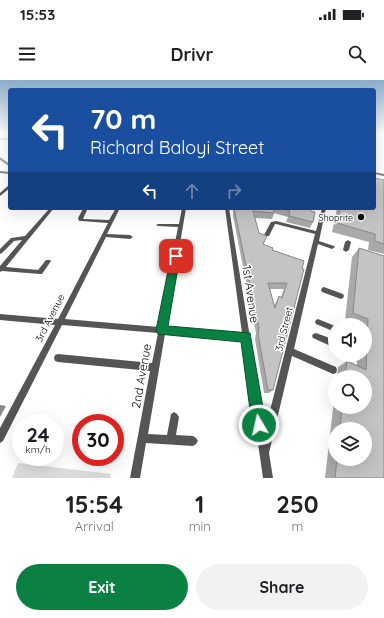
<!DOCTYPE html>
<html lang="en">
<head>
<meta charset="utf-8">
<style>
  :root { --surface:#fff; --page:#f2f2f2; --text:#202124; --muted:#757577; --accent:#0b8043 }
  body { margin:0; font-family:Quicksand,sans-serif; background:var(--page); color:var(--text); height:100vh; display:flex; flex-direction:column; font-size:15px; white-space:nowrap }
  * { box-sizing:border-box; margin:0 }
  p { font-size:13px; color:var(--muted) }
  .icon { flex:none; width:22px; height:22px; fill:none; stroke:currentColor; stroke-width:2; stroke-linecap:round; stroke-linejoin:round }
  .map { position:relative; height:398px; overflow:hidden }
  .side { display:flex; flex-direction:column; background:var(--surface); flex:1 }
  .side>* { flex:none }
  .guide { position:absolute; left:8px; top:8px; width:368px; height:122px; border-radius:4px; box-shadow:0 4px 16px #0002; background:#1a4fa0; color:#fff; overflow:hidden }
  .tools { position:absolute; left:328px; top:238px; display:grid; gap:8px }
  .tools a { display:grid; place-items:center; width:44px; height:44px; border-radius:50%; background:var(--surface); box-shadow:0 4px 16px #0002; font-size:20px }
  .speed { position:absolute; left:12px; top:334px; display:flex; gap:8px; font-size:20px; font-weight:700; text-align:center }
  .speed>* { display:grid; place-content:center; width:52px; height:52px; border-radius:50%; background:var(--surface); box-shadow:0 4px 16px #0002; line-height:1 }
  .speed small { font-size:10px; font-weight:400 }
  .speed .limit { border:6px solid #d22; background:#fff; color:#111 }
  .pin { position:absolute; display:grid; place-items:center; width:34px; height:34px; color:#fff; margin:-17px; border-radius:8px; box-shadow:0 2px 6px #0006 }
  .me { position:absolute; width:44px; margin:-22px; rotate:351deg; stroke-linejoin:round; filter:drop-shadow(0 0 3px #0008) }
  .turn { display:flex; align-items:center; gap:14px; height:84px; padding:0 16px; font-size:18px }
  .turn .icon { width:52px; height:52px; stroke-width:2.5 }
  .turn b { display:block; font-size:28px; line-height:34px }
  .lanes { display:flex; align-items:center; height:38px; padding:0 16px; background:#0003; justify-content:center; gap:20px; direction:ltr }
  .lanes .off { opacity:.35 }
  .eta { display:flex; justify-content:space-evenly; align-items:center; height:68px; text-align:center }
  .eta b { font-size:24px; font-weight:700; line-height:28px }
  .cta { display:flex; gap:8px; margin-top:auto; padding:8px 16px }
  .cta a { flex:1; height:46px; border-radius:24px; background:var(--accent); color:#fff; font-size:16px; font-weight:700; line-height:46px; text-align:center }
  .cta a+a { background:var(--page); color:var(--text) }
  .status { display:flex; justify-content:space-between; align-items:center; height:28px; padding:0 20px; background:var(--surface); direction:ltr }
  .status svg { height:11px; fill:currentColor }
  header { display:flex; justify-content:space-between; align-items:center; height:52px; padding:0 16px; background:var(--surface); font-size:18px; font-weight:700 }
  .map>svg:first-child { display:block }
</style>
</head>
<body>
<div class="status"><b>15:53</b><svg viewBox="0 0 49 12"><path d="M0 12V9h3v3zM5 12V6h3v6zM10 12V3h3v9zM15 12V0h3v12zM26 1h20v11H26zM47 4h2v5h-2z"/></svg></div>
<header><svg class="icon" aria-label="menu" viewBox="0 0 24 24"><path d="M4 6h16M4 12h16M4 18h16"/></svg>Drivr<svg class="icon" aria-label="search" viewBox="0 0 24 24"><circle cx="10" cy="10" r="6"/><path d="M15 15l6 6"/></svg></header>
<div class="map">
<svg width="384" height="398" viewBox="0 0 384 398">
  <rect width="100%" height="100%" fill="#fff"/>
  <path fill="#dcdcdc" d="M 18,383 L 111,394 L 110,398 L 12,398 Z"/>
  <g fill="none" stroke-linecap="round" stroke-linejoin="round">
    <path fill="#555" fill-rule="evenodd" d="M 0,58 L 10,58 L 10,60 L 0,60 Z
      M 0,77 L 10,84 L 10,87 L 0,80 Z
      M 0,91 L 10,92 L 10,94 L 0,93 Z
      M 374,92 L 384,94 L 384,96 L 374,94 Z
      M 9,105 L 10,105 L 10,108 L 0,116 L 0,113 Z
      M 50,128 L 54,128 L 6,187 L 38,190 L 46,180 L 50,180 L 51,181 L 42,194 L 40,194 L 2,191 L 0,192 L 0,186 L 22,160 L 14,161 L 2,173 L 0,174 L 0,169 L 11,158 L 25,156 Z
      M 116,128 L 120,128 L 107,154 L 130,155 L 133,157 L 130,159 L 106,157 L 65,239 L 159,247 L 178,147 L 158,146 L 156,145 L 158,144 L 179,144 L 182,128 L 186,128 L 166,247 L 242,253 L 225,128 L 229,128 L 265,350 L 315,154 L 276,144 L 275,144 L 269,156 L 265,156 L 264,155 L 271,142 L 276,141 L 316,151 L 322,128 L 326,128 L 319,161 L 334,166 L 335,167 L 332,169 L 318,164 L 294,269 L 336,287 L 337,290 L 336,293 L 333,294 L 292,276 L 269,373 L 273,398 L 263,398 L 243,260 L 165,254 L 148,354 L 167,355 L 171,334 L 174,332 L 177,334 L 179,337 L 176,355 L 193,356 L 196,358 L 198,361 L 196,364 L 193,366 L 146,363 L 140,398 L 130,398 L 150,291 L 58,282 L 55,281 L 54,278 L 55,275 L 58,274 L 152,283 L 158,253 L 62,245 L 3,361 L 0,363 L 0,348 L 55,245 L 0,240 L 0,234 L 58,239 L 108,143 L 81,141 L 79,141 L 78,138 L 83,129 L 85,129 L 87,130 L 83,139 L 109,140 Z
      M 348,160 L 351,162 L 349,170 L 346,172 L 343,170 L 345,162 Z
      M 324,207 L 343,214 L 344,216 L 343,218 L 341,219 L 322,212 L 321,210 L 322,208 Z
      M 318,239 L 335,246 L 335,252 L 316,244 L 315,242 L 316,240 Z
      M 316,253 L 335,260 L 335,268 L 313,258 L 312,256 L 313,254 Z"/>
  </g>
  <path fill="#a9a9a9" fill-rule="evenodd" d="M 1,54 L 10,54 L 10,56 L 2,56 Z
    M 384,100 L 384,174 L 368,170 L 369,162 L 332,152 L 337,128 L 374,128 Z
    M 233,128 L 311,128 L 310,131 L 313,142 L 310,148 L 286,142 L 288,137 L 274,133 L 272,139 L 255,138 L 259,153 L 265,162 L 263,164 L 272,170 L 304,181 L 273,310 L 269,313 L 264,313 L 255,259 L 256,253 L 233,136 ZM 270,209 L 284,209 L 281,217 L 279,216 L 274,226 Z
    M 359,168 L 384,176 L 384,398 L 325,398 L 335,311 L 335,327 L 365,327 L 365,297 L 337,297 L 338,287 L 347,281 L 357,286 L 357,275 L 365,275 L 365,245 L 358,245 L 345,240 L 352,177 ZM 335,349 L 365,349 L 365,379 L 335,379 Z"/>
  <path fill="#898989" d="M 0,325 L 6,326 L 0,337 Z"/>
  <path fill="#c4c4c4" stroke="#898989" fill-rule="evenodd" d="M 374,98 L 384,100 L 384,164 L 375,161 L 375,154 L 337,143 L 340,128 L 374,128 Z
    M 234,128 L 273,128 L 274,133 L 253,131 L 259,153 L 267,156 L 263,164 L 273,168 L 272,170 L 304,181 L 302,189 L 304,189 L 273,310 L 268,310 L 258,254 L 259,248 ZM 268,203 L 287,203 L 282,218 L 279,216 L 275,228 Z
    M 279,128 L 311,128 L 310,131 L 315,132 L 313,142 L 289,136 L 290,131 Z
    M 359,168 L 384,176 L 384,398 L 335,398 L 337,379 L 365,379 L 365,349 L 340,349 L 342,327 L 365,327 L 365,297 L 345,297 L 347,281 L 366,290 L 368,239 L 353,233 Z"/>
  <linearGradient id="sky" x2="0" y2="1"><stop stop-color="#8cadcc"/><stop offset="0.49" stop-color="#fff"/><stop offset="1" stop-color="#fff" stop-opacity="0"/></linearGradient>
  <rect width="384" height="110" fill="url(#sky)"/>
  <path fill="#0b8043" stroke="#07532c" d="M 176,173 L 180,176 L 168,246 L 250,253 L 266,345 L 264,350 L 259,352 L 254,350 L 252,345 L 241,262 L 158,254 L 156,250 L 171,176 Z"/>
  <circle fill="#000" stroke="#fff" stroke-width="1.5" cx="361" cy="137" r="4"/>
  <g text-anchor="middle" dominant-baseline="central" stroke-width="3" stroke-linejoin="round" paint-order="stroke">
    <g font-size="9" fill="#000" stroke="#fff" text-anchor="end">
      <text x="353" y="137">Shoprite</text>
    </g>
    <g font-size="10" fill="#000" stroke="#fff">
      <text transform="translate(50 238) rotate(-63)">3rd Avenue</text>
      <text transform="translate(284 249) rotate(-76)">3rd Street</text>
    </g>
    <g font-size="12" fill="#000" stroke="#fff">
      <text transform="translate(251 214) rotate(82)">1st Avenue</text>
      <text transform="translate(141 296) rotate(-80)">2nd Avenue</text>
    </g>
  </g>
</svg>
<div class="tools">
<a><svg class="icon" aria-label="sound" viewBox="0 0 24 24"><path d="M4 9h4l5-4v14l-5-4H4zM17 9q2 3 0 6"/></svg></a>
<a><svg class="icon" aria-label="search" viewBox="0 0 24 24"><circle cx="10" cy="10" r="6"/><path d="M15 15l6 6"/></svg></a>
<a><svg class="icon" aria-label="layers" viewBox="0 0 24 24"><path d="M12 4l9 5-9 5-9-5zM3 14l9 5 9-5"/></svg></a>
</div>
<div class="speed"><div>24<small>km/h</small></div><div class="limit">30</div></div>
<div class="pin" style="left:176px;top:176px;background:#d93025"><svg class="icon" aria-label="arrive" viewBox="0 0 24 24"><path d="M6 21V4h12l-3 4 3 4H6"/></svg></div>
<svg class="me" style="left:259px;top:345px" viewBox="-20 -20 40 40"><circle r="17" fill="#0b8043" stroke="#fff" stroke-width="3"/><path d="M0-11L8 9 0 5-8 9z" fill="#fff"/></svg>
<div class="guide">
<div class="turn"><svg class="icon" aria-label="left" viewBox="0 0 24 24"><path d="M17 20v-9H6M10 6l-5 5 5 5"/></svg><div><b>70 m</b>Richard Baloyi Street</div></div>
<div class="lanes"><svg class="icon" aria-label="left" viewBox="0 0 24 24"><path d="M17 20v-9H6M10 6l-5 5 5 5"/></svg><svg class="icon off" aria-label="ahead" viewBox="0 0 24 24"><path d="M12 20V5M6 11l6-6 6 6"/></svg><svg class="icon off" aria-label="right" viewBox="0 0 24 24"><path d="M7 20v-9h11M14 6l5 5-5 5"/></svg></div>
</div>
</div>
<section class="side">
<div class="eta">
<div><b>15:54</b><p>Arrival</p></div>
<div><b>1</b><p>min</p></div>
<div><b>250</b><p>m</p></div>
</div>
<div class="cta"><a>Exit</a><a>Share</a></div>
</section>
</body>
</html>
